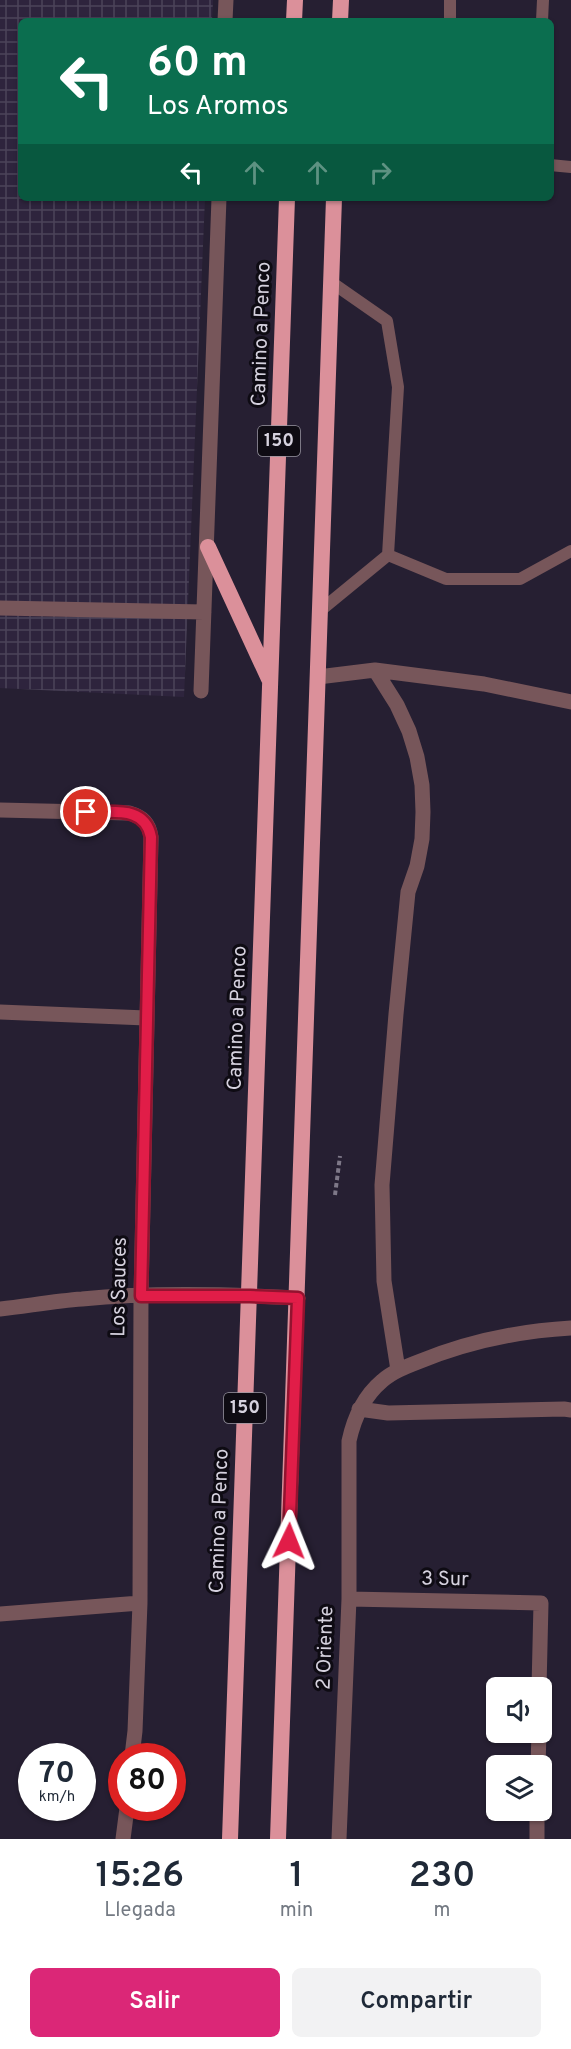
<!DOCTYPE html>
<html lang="es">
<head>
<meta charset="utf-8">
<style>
  :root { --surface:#fff; --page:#f2f2f3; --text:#1f2937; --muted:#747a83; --accent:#db2777 }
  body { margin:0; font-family:Overpass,sans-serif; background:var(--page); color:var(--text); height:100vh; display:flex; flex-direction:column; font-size:22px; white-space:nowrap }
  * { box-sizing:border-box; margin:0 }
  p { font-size:20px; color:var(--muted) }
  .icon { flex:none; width:33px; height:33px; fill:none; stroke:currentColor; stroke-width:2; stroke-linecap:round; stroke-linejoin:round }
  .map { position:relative; height:1839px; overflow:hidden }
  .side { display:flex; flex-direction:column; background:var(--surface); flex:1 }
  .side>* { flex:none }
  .guide { position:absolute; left:18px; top:18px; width:536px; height:183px; border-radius:9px; box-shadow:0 2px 4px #0004; background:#0b6e4f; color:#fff; overflow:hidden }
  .fabs { position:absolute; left:486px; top:1677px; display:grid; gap:12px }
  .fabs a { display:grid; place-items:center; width:66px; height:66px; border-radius:9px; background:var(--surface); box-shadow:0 2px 4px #0004; font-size:30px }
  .speed { position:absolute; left:18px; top:1743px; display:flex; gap:12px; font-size:30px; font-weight:700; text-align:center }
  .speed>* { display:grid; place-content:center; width:78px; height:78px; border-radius:50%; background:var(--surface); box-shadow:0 2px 4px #0004; line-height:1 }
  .speed small { font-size:15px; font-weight:400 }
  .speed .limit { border:9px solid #d22; background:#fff; color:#111 }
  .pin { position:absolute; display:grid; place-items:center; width:51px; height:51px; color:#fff; margin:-26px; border:3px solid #fff; border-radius:50%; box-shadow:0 2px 6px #0007 }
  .me { position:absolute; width:66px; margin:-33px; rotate:2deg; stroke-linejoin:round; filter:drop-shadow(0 0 4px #0008) }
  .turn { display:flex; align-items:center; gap:21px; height:126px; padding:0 30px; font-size:27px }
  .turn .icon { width:78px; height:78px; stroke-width:2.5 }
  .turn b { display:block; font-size:42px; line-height:51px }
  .lanes { display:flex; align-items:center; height:57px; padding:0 30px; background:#0003; justify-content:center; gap:30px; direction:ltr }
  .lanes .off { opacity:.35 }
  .eta { display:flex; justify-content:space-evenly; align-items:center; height:102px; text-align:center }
  .eta b { font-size:36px; font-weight:600; line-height:42px }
  .button { display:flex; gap:12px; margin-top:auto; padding:12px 30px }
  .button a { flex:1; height:69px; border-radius:9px; background:var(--accent); color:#fff; font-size:24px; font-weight:600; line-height:69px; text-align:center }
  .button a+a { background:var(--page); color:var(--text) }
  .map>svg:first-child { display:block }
</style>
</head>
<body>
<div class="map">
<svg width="571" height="1839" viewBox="0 0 571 1839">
  <defs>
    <pattern id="industrial-grid" width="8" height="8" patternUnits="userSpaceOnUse" patternTransform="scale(1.5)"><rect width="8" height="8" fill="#2e243d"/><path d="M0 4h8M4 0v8" fill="none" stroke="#4b4359"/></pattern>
  </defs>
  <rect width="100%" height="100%" fill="#261f32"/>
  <path fill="url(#industrial-grid)" d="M 0,0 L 213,0 L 212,21 L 21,21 L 21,198 L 205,198 L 184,697 L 0,688 Z"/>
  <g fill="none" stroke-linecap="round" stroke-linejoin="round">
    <path stroke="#7e7888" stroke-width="4" stroke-dasharray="4.5 3" stroke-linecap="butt" d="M 335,1195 L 340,1156"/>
    <path stroke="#77565a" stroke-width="12" d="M 450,0 L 450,21
      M 542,21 L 543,0
      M 550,165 L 571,167
      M 388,555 L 446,579 L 520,579 L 571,551
      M 321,610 L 388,555 L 398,387 L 387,321 L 331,282"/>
    <path stroke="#77565a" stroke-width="15" d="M 225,21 L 226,0
      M 0,608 L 204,612
      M 375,670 L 397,705 L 409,731 L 417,757 L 422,785 L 423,812 L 422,839 L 417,866 L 408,892 L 396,1014 L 382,1185 L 384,1281 L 398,1370
      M 318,677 L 375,670 L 484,684 L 571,702
      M 201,691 L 219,198
      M 0,810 L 129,813 C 143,817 149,823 151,837 L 141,1296 L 140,1603 L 135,1731 L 132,1756
      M 0,1012 L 146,1018
      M 0,1309 C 27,1306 55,1301 82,1299 C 153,1292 226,1294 298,1298
      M 359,1409 L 388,1413 L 564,1409 L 571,1410
      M 349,1599 L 541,1603 L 539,1688
      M 0,1614 L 140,1603
      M 538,1766 L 539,1732
      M 123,1839 L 127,1808
      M 339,1839 L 349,1599 L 349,1441 C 354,1418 363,1397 382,1381 C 392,1372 405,1367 418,1362 C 467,1342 518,1331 571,1328
      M 537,1839 L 537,1810"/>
    <path stroke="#db909a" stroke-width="16" d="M 294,21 L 295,0
      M 340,21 L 341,0
      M 208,547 L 269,679
      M 230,1839 L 287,198
      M 278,1839 C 298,1292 314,745 334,198"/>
  </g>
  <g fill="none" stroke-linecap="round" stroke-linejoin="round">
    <g stroke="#92132f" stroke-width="15">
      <path id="route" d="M 86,812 C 112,813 145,805 151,837 L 141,1296 L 250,1296 L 298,1298 L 289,1541"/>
    </g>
    <use href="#route" stroke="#e11d48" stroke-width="10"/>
  </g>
  <g text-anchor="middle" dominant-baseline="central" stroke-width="6" stroke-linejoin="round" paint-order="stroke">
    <g fill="#0e0b13" stroke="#9996a1" stroke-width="1.5">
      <rect x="258" y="426" width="42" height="30" rx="4.5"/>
      <rect x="224" y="1393" width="42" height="30" rx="4.5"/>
    </g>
    <g font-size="18" font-weight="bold" fill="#d5d1de">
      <text x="279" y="441">150</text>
      <text x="245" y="1408">150</text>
    </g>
    <g font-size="20" fill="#d5d1de" stroke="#0e0b13">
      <text transform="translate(262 334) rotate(-88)">Camino a Penco</text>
      <text transform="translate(238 1018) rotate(-88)">Camino a Penco</text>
      <text transform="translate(120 1287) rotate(-89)">Los Sauces</text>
      <text transform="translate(220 1521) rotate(-88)">Camino a Penco</text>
      <text transform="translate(445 1580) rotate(1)">3 Sur</text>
      <text transform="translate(326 1648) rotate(-88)">2 Oriente</text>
    </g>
  </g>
</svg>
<div class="fabs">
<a><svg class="icon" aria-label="sound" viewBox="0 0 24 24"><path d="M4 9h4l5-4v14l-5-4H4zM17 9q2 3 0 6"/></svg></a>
<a><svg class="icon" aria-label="layers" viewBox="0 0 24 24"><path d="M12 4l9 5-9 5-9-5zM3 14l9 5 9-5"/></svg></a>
</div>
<div class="speed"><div>70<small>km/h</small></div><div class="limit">80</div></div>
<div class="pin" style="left:86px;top:812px;background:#d93025"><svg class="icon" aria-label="arrive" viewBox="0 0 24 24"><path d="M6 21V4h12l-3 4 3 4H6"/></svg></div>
<svg class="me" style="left:289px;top:1541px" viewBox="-20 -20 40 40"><path d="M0-17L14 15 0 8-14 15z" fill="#e11d48" stroke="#fff" stroke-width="4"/></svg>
<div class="guide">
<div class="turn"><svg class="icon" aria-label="left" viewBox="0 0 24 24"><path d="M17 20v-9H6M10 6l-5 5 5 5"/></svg><div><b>60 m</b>Los Aromos</div></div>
<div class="lanes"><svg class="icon" aria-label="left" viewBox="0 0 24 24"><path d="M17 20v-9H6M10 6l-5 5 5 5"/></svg><svg class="icon off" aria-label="ahead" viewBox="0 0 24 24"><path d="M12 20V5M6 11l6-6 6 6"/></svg><svg class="icon off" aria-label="ahead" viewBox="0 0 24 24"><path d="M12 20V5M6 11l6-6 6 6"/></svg><svg class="icon off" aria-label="right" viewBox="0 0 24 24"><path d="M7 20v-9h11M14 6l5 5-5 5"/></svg></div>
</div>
</div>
<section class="side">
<div class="eta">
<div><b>15:26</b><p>Llegada</p></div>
<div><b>1</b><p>min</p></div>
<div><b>230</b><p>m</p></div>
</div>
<div class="button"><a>Salir</a><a>Compartir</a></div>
</section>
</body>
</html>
